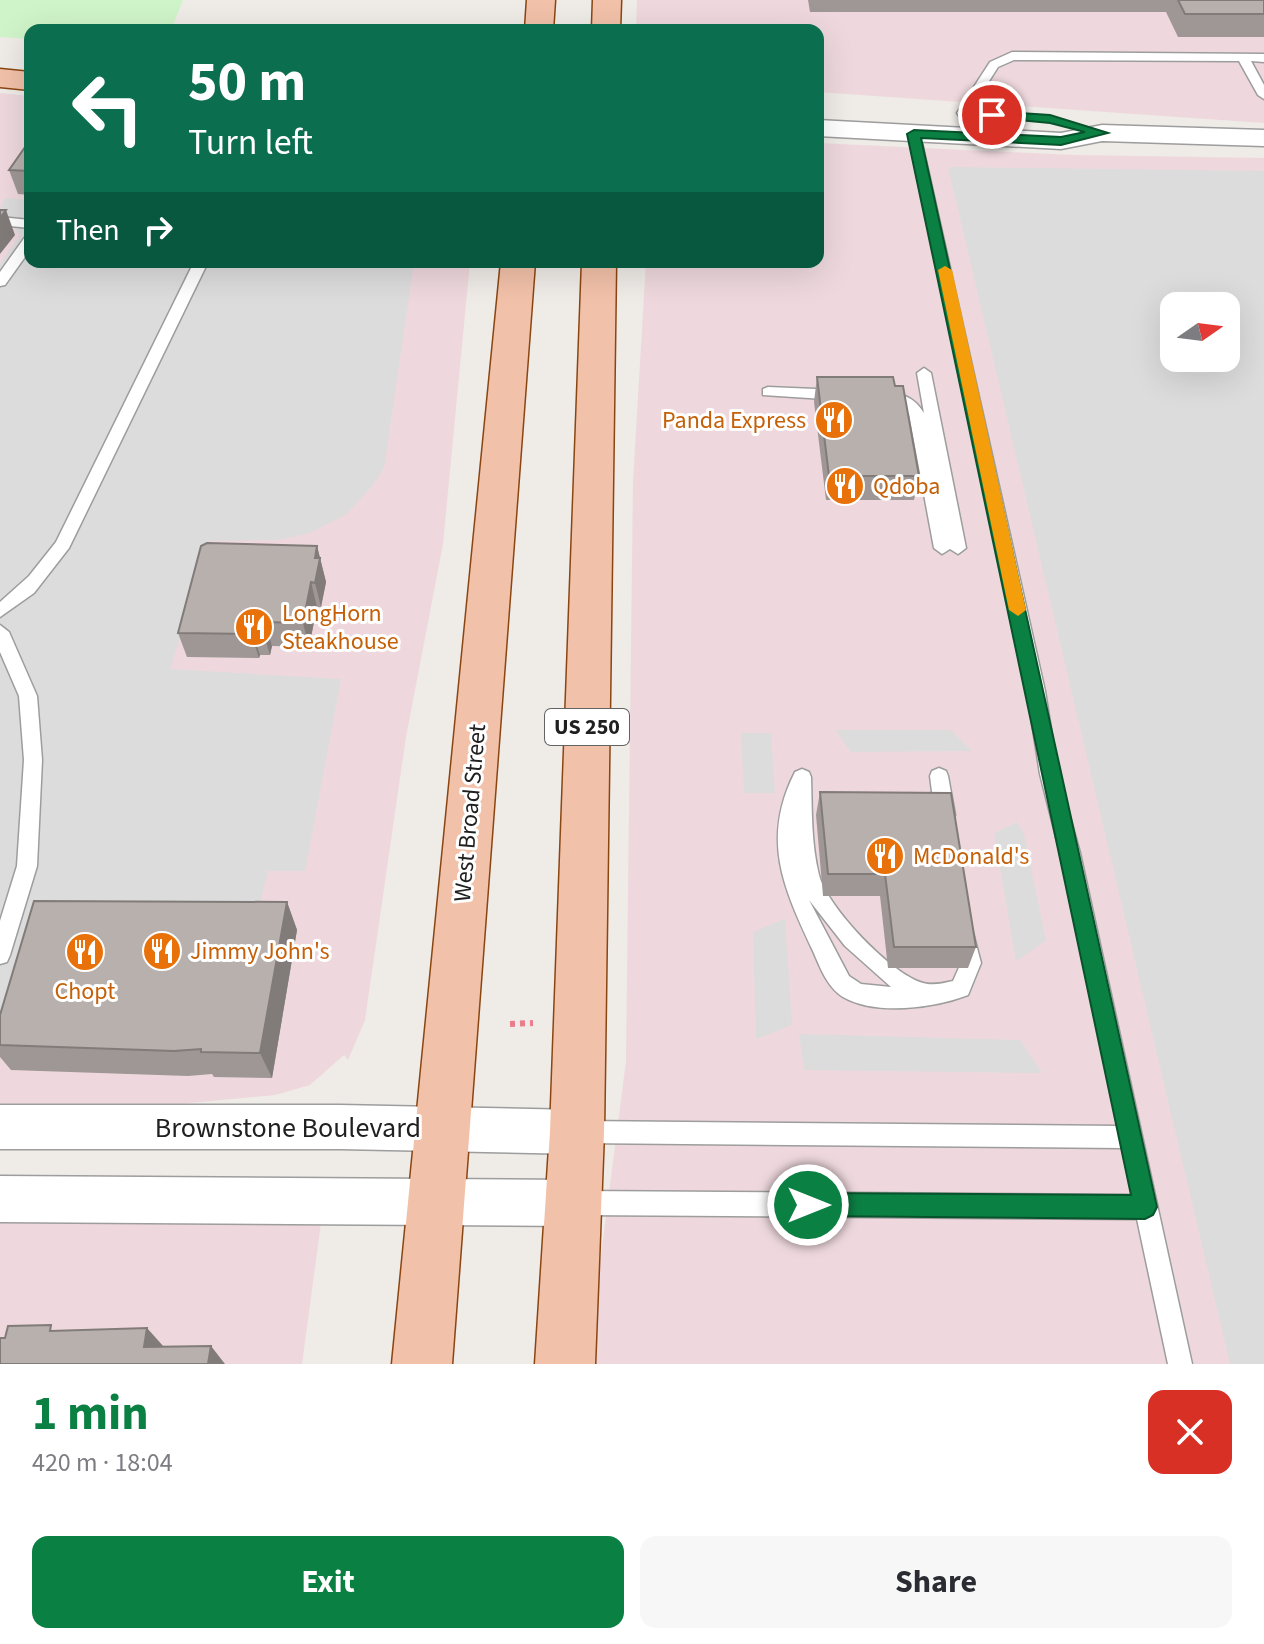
<!DOCTYPE html>
<html lang="en">
<head>
<meta charset="utf-8">
<style>
  :root { --surface:#fff; --page:#f7f7f7; --text:#2b2b33; --muted:#7c7c81; --accent:#0b8043 }
  body { margin:0; font-family:"Source Sans 3",sans-serif; background:var(--page); color:var(--text); height:100vh; display:flex; flex-direction:column; font-size:30px; white-space:nowrap }
  * { box-sizing:border-box; margin:0 }
  p { font-size:26px; color:var(--muted) }
  .icon { flex:none; width:44px; height:44px; fill:none; stroke:currentColor; stroke-width:2; stroke-linecap:round; stroke-linejoin:round }
  .map { position:relative; height:1364px; overflow:hidden }
  .side { display:flex; flex-direction:column; background:var(--surface); flex:1 }
  .side>* { flex:none }
  .hud { position:absolute; left:24px; top:24px; width:800px; height:244px; border-radius:16px; box-shadow:0 8px 32px #0002; background:#0b6e4f; color:#fff; overflow:hidden }
  .needle { width:52px; rotate:76deg }
  .fabs { position:absolute; left:1160px; top:292px; display:grid; gap:16px }
  .fabs a { display:grid; place-items:center; width:80px; height:80px; border-radius:16px; background:var(--surface); box-shadow:0 8px 32px #0002; font-size:40px }
  .pin { position:absolute; display:grid; place-items:center; width:68px; height:68px; color:#fff; margin:-34px; border:4px solid #fff; border-radius:50%; box-shadow:0 2px 8px #0007 }
  .me { position:absolute; width:88px; margin:-44px; rotate:90deg; stroke-linejoin:round; filter:drop-shadow(0 0 6px #0008) }
  .turn { display:flex; align-items:center; gap:28px; height:168px; padding:0 32px; font-size:36px }
  .turn .icon { width:104px; height:104px; stroke-width:2.5 }
  .turn b { display:block; font-size:56px; line-height:68px }
  .then { display:flex; align-items:center; height:76px; padding:0 32px; background:#0003; gap:16px; font-size:30px }
  .round { display:grid; place-items:center; flex:none; width:84px; height:84px; border-radius:16px; background:var(--page) }
  .headline { display:flex; align-items:center; justify-content:space-between; height:136px; padding:0 32px }
  h1 { font-size:48px; font-weight:700; line-height:60px; color:var(--accent) }
  .button { display:flex; gap:16px; margin-top:auto; padding:16px 32px }
  .button a { flex:1; height:92px; border-radius:16px; background:var(--accent); color:#fff; font-size:32px; font-weight:700; line-height:92px; text-align:center }
  .button a+a { background:var(--page); color:var(--text) }
  .map>svg:first-child { display:block }
</style>
</head>
<body>
<div class="map">
<svg width="1264" height="1364" viewBox="0 0 1264 1364">
  <rect width="100%" height="100%" fill="#efebe7"/>
  <path fill="#eed8dd" fill-rule="evenodd" d="M 637,0 L 1264,0 L 1264,123 L 818,92 L 818,30 L 636,30 Z
    M 0,93 L 30,96 L 30,262 L 470,262 L 443,544 L 406,737 L 365,1020 L 348,1060 L 344,1055 L 310,1085 L 275,1095 L 0,1121 Z
    M 818,143 L 1073,155 L 1264,158 L 1264,1364 L 587,1364 L 626,1061 L 633,481 L 646,262 L 818,262 ZM 1174,306 L 1226,306 L 1226,358 L 1174,358 Z
    M 0,1199 L 324,1201 L 302,1364 L 0,1364 Z"/>
  <path fill="#d0f4c9" d="M 0,0 L 183,0 L 171,30 L 30,30 L 30,39 L 0,37 Z"/>
  <path fill="#dcdcdc" fill-rule="evenodd" d="M 948,167 L 1264,171 L 1264,1364 L 1230,1364 ZM 1174,306 L 1226,306 L 1226,358 L 1174,358 Z
    M 5,198 L 30,200 L 30,262 L 414,262 L 384,468 L 372,486 L 347,514 L 310,533 L 278,540 L 210,541 L 170,669 L 341,679 L 305,871 L 268,871 L 259,908 L 0,1035 L 0,264 L 20,235 L 0,210 Z
    M 835,730 L 951,730 L 972,751 L 851,752 Z
    M 741,733 L 771,733 L 775,793 L 744,793 Z
    M 1017,822 L 1024,834 L 1046,941 L 1016,961 L 994,833 Z
    M 785,919 L 792,1025 L 756,1039 L 753,932 Z
    M 799,1034 L 1020,1040 L 1042,1073 L 804,1070 Z"/>
  <g fill="none" stroke-linecap="round" stroke-linejoin="round">
    <g stroke="#9d9d9d" stroke-width="3">
      <path id="service" d="M 1012,52 L 1264,54 L 1264,62 L 1251,61 L 1264,85 L 1264,99 L 1258,95 L 1239,61 L 1014,60 L 998,67 L 967,116 L 959,116 L 957,113 L 990,62 Z
        M 914,130 L 920,134 L 1045,691 L 1058,774 L 1080,853 L 1192,1364 L 1168,1364 L 1137,1219 L 580,1215 L 572,1211 L 568,1203 L 572,1195 L 580,1191 L 1132,1195 L 1122,1148 L 580,1143 L 572,1140 L 569,1132 L 572,1124 L 580,1121 L 1118,1126 L 1060,853 L 1040,774 L 1027,691 L 908,134 Z
        M 0,217 L 30,220 L 30,228 L 0,225 Z
        M 30,236 L 30,250 L 5,285 L 0,286 L 0,272 L 25,237 Z
        M 194,262 L 208,262 L 69,548 L 34,593 L 0,617 L 0,602 L 29,576 L 56,542 Z
        M 924,368 L 931,373 L 966,548 L 958,554 L 950,549 L 942,554 L 934,548 L 909,414 L 898,404 L 879,401 L 876,397 L 884,392 C 902,393 914,397 924,413 L 917,373 Z
        M 768,387 L 839,390 L 847,395 L 839,400 L 763,395 L 763,389 Z
        M 0,625 L 9,632 L 37,696 L 42,760 L 37,866 L 10,955 L 7,962 L 0,964 L 0,921 L 17,866 L 24,760 L 19,696 L 0,652 Z
        M 939,768 L 946,771 L 948,776 L 955,815 L 952,821 L 945,823 L 938,821 L 935,815 L 930,776 L 932,771 Z
        M 802,769 L 809,772 L 811,777 C 812,809 811,843 819,875 C 827,907 891,974 923,983 C 933,986 944,983 953,981 L 961,963 L 956,939 L 959,933 L 966,930 L 973,933 L 981,963 L 968,995 C 934,1008 876,1016 843,997 C 827,987 820,967 813,951 C 783,887 761,839 795,772 ZM 809,900 L 845,946 L 891,987 L 861,984 L 849,976 Z"/>
    </g>
    <g stroke="#9d9d9d" stroke-width="3">
      <path id="minor" d="M 818,120 L 1061,133 L 1102,125 L 1264,130 L 1264,146 L 1102,141 L 1061,149 L 818,136 Z
        M 0,1105 L 340,1105 L 577,1110 L 593,1117 L 599,1132 L 593,1147 L 577,1154 L 340,1149 L 0,1149 Z
        M 0,1176 L 573,1180 L 589,1187 L 596,1203 L 589,1219 L 573,1226 L 0,1222 Z"/>
    </g>
    <g stroke="#8b4510" stroke-width="3">
      <path id="primary" d="M 527,0 L 555,0 L 553,30 L 525,30 Z
        M 593,0 L 621,0 L 620,30 L 592,30 Z
        M 0,69 L 30,72 L 30,90 L 0,87 Z
        M 501,262 L 535,262 L 452,1364 L 392,1364 Z
        M 582,262 L 616,262 L 604,1132 L 595,1364 L 535,1364 L 550,1132 Z"/>
    </g>
    <path stroke="#eb7c8b" stroke-width="6" stroke-dasharray="5 5" stroke-linecap="butt" d="M 510,1024 L 533,1023"/>
    <use href="#service" fill="#fff" fill-rule="evenodd"/>
    <use href="#minor" fill="#fff" fill-rule="evenodd"/>
    <use href="#primary" fill="#f2c1a9" fill-rule="evenodd"/>
  </g>
  <path fill="#9e9795" d="M 808,0 L 1264,0 L 1264,37 L 1178,37 L 1166,12 L 810,12 Z
    M 30,140 L 30,195 L 18,194 L 9,170 Z
    M 817,377 L 919,476 L 914,500 L 826,500 L 814,402 Z
    M 317,546 L 326,582 L 321,607 L 317,607 L 309,647 L 272,646 L 270,655 L 260,655 L 259,658 L 187,657 L 178,633 Z
    M 820,792 L 976,947 L 968,968 L 888,968 L 880,896 L 823,896 L 816,815 Z
    M 287,902 L 297,930 L 272,1078 L 214,1077 L 212,1074 L 188,1076 L 11,1070 L 0,1057 L 0,1015 Z"/>
  <path fill="#817b79" d="M 6,210 L 15,235 L 0,254 L 0,218 Z
    M 317,546 L 326,582 L 321,607 L 315,583 L 315,558 Z
    M 311,582 L 317,607 L 309,647 L 303,623 Z
    M 265,622 L 272,646 L 270,655 L 263,631 Z
    M 252,631 L 260,655 L 259,658 L 251,634 Z
    M 287,902 L 297,930 L 272,1078 L 260,1053 Z
    M 147,1328 L 164,1347 L 144,1347 Z
    M 211,1346 L 225,1364 L 208,1364 Z"/>
  <path fill="#b8b0ad" stroke="#817b79" stroke-width="2" d="M 1178,0 L 1264,0 L 1264,14 L 1185,14 Z
    M 30,140 L 30,171 L 9,170 Z
    M 0,210 L 6,210 L 0,218 Z
    M 817,377 L 893,377 L 895,386 L 903,386 L 919,476 L 829,476 Z
    M 207,543 L 317,546 L 315,558 L 320,558 L 315,583 L 311,582 L 303,623 L 265,622 L 263,631 L 252,631 L 251,634 L 178,633 L 201,546 Z
    M 820,792 L 951,793 L 976,947 L 894,947 L 885,874 L 828,874 Z
    M 34,901 L 287,902 L 260,1053 L 201,1052 L 201,1049 L 174,1051 L 0,1045 L 0,1015 Z
    M 51,1325 L 50,1331 L 147,1328 L 144,1347 L 211,1346 L 208,1364 L 0,1364 L 0,1338 L 5,1338 L 8,1326 Z"/>
  <path fill="#0b8043" stroke="#07532c" stroke-width="2" d="M 992,111 L 1050,115 L 1108,133 L 1061,145 L 921,138 L 1157,1207 L 1153,1215 L 1145,1219 L 808,1216 L 800,1213 L 796,1205 L 800,1196 L 808,1193 L 1131,1195 L 907,134 L 914,130 L 1061,137 L 1085,132 L 1050,123 L 988,117 L 988,112 Z"/>
  <path fill="#f59e0b" d="M 945,266 L 952,270 L 1026,610 L 1018,616 L 1009,610 L 938,270 Z"/>
  <defs>
    <g id="restaurant-disc" transform="scale(2)"><circle r="9.5" fill="#e8710a" stroke="#fff"/><path d="M-5-6h1v4h1v-4h1v4h1v-4h1v5L-1.5 .5V6h-2V.5L-5-1ZM5-6V6H3V1.5H1.5Q1.5-4 5-6Z" fill="#fff"/></g>
  </defs>
  <g fill-rule="evenodd">
    <use href="#restaurant-disc" x="834" y="420"/>
    <use href="#restaurant-disc" x="845" y="486"/>
    <use href="#restaurant-disc" x="254" y="627"/>
    <use href="#restaurant-disc" x="885" y="856"/>
    <use href="#restaurant-disc" x="162" y="951"/>
    <use href="#restaurant-disc" x="85" y="952"/>
  </g>
  <g text-anchor="middle" dominant-baseline="central" stroke-width="6" stroke-linejoin="round" paint-order="stroke">
    <rect fill="#fff" stroke="#636363" stroke-width="2" x="545" y="709" width="84" height="36" rx="6"/>
    <g font-size="22" font-weight="bold" fill="#202020">
      <text x="587" y="727">US 250</text>
    </g>
    <g font-size="24" fill="#c56008" stroke="#fff" text-anchor="start">
      <text x="806" y="420" text-anchor="end">Panda Express</text>
      <text x="873" y="486">Qdoba</text>
      <text x="282" y="613">LongHorn<tspan x="282" dy="28">Steakhouse</tspan></text>
      <text x="913" y="856">McDonald's</text>
      <text x="190" y="951">Jimmy John's</text>
      <text x="85" y="991" text-anchor="middle">Chopt</text>
    </g>
    <g font-size="24" fill="#202020" stroke="#fff">
      <text transform="translate(470 813) rotate(-85)">West Broad Street</text>
    </g>
    <g font-size="28" fill="#202020" stroke="#fff">
      <text x="288" y="1128">Brownstone Boulevard</text>
    </g>
  </g>
</svg>
<div class="fabs">
<a><svg class="needle" viewBox="-14 -14 28 28"><path d="M0-13l5 13h-10z" fill="#e53935"/><path d="M0 13l5-13h-10z" fill="#7c7c81"/></svg></a>
</div>
<div class="pin" style="left:992px;top:115px;background:#d93025"><svg class="icon" aria-label="arrive" viewBox="0 0 24 24"><path d="M6 21V4h12l-3 4 3 4H6"/></svg></div>
<svg class="me" style="left:808px;top:1205px" viewBox="-20 -20 40 40"><circle r="17" fill="#0b8043" stroke="#fff" stroke-width="3"/><path d="M0-11L8 9 0 5-8 9z" fill="#fff"/></svg>
<div class="hud">
<div class="turn"><svg class="icon" aria-label="left" viewBox="0 0 24 24"><path d="M17 20v-9H6M10 6l-5 5 5 5"/></svg><div><b>50 m</b>Turn left</div></div>
<div class="then">Then<svg class="icon" aria-label="right" viewBox="0 0 24 24"><path d="M7 20v-9h11M14 6l5 5-5 5"/></svg></div>
</div>
</div>
<section class="side">
<div class="headline"><div><h1>1 min</h1><p>420 m · 18:04</p></div><a class="round" style="background:#d93025;color:#fff"><svg class="icon" aria-label="close" viewBox="0 0 24 24"><path d="M6 6l12 12M18 6L6 18"/></svg></a></div>
<div class="button"><a>Exit</a><a>Share</a></div>
</section>
</body>
</html>
